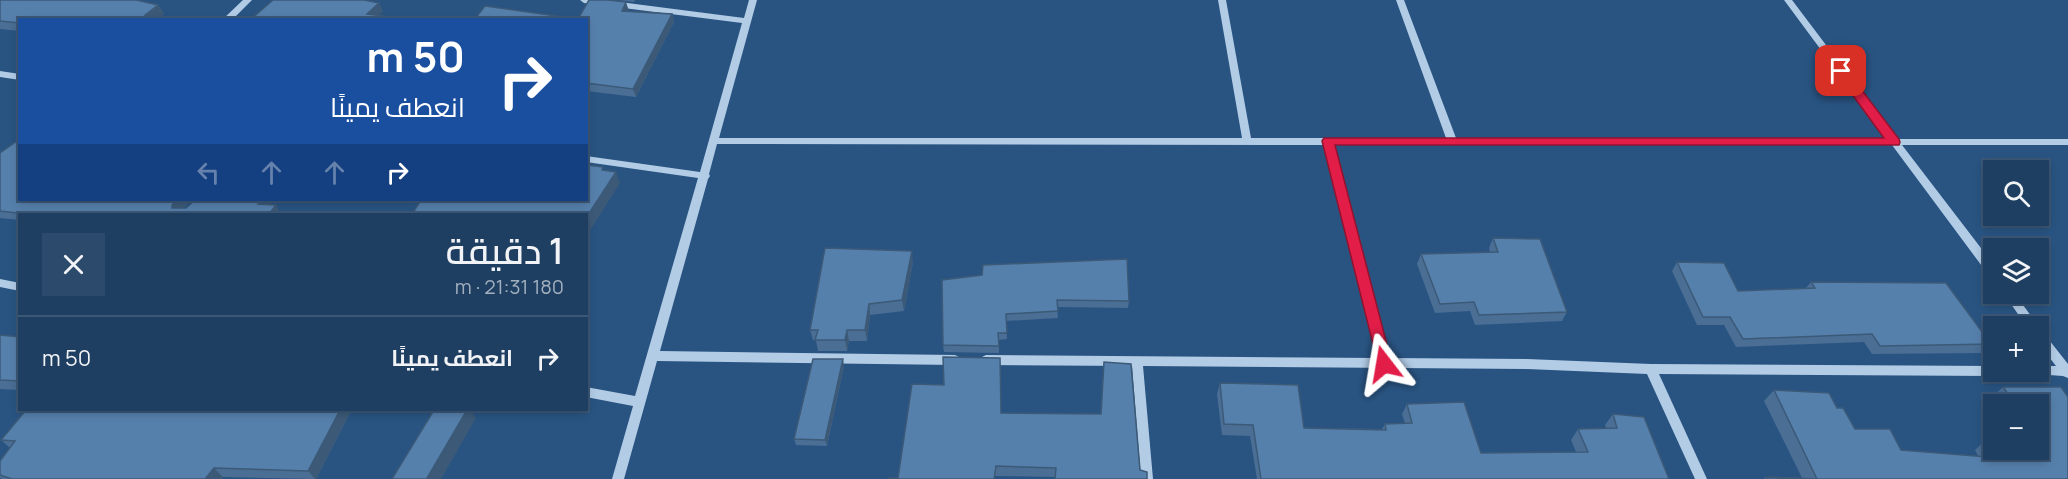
<!DOCTYPE html>
<html lang="ar">
<head>
<meta charset="utf-8">
<style>
  :root { --surface:#1f3f62; --page:#2c4a6b; --text:#f1f3f6; --muted:#a1afbe; --line:#3c5877 }
  body { margin:0; font-family:Manrope,Cairo,sans-serif; background:var(--page); color:var(--text); direction:rtl; height:100vh; display:flex; flex-direction:column; font-size:22px; white-space:nowrap }
  * { box-sizing:border-box; margin:0 }
  p { font-size:20px; color:var(--muted) }
  .icon { flex:none; width:33px; height:33px; fill:none; stroke:currentColor; stroke-width:2; stroke-linecap:round; stroke-linejoin:round }
  .map { position:relative; flex:1; overflow:hidden; direction:ltr }
  .details { position:absolute; left:18px; top:213px; width:570px; height:198px; display:flex; flex-direction:column; background:var(--surface); border-radius:0px; box-shadow:0 3px 9px #0003,0 0 0 2px var(--line); direction:rtl }
  .details>* { flex:none }
  .hud { position:absolute; left:18px; top:18px; width:570px; height:183px; border-radius:0px; box-shadow:0 3px 9px #0003,0 0 0 2px var(--line); direction:rtl; background:#1a4fa0; color:#fff; overflow:hidden }
  .controls { position:absolute; left:1983px; top:160px; display:grid; gap:12px }
  .controls a { display:grid; place-items:center; width:66px; height:66px; border-radius:0px; background:var(--surface); box-shadow:0 3px 9px #0003,0 0 0 2px var(--line); font-size:30px }
  .pin { position:absolute; display:grid; place-items:center; width:51px; height:51px; color:#fff; margin:-26px; border-radius:12px; box-shadow:0 3px 9px #0006 }
  .me { position:absolute; width:66px; margin:-33px; rotate:346deg; stroke-linejoin:round; filter:drop-shadow(0 0 4px #0008) }
  .turn { display:flex; align-items:center; gap:21px; height:126px; padding:0 24px; font-size:27px }
  .turn .icon { width:78px; height:78px; stroke-width:2.5 }
  .turn b { display:block; font-size:42px; line-height:51px }
  .lanes { display:flex; align-items:center; height:57px; padding:0 24px; background:#0003; justify-content:center; gap:30px; direction:ltr }
  .lanes .off { opacity:.35 }
  .round { display:grid; place-items:center; flex:none; width:63px; height:63px; border-radius:0px; background:var(--page) }
  .headline { display:flex; align-items:center; justify-content:space-between; height:102px; padding:0 24px }
  h1 { font-size:36px; font-weight:600; line-height:45px }
  ul { padding:0; list-style:none }
  li { display:flex; align-items:center; gap:18px; height:84px; padding:0 24px; border-top:2px solid var(--line) }
  li div { flex:1 }
  li b { display:block; font-size:22px }
  li em { font-style:normal }
  .map>svg:first-child { display:block }
</style>
</head>
<body>
<div class="map">
<svg width="2068" height="479" viewBox="0 0 2068 479">
  <rect width="100%" height="100%" fill="#295482"/>
  <g fill="none" stroke-linecap="round" stroke-linejoin="round">
    <path fill="#b2cce6" fill-rule="evenodd" d="M 243,0 L 252,0 L 232,20 L 222,20 Z
      M 580,0 L 604,0 L 744,18 L 749,0 L 757,0 L 719,138 L 1242,138 L 1218,0 L 1226,0 L 1251,138 L 1446,138 L 1396,0 L 1404,0 L 1456,138 L 1887,139 L 1784,0 L 1792,0 L 1897,139 L 2068,139 L 2068,145 L 1902,145 L 1994,265 L 1994,278 L 1990,277 L 1892,145 L 1334,145 L 1388,358 L 1527,359 L 1651,364 L 1994,366 L 1994,372 L 1999,372 L 1994,376 L 1659,374 L 1707,479 L 1695,479 L 1647,374 L 1527,369 L 1143,366 L 1153,479 L 1141,479 L 1132,366 L 986,365 L 982,363 L 980,360 L 982,357 L 986,355 L 1377,358 L 1324,145 L 717,144 L 709,174 L 710,176 L 708,179 L 660,351 L 955,355 L 959,357 L 961,360 L 959,363 L 955,365 L 657,361 L 624,479 L 612,479 L 633,406 L 586,397 L 586,387 L 635,396 L 698,178 L 586,162 L 586,156 L 700,172 L 742,23 L 584,3 Z
      M 0,71 L 20,74 L 20,80 L 0,77 Z
      M 0,279 L 20,283 L 20,291 L 0,287 Z
      M 2004,294 L 2015,294 L 2037,324 L 2039,327 L 2027,327 Z
      M 2038,330 L 2042,331 L 2068,364 L 2068,378 L 2063,376 L 2034,374 L 2033,372 L 2038,372 L 2038,366 L 2056,366 L 2038,343 Z"/>
  </g>
  <path fill="#4a6e94" d="M 0,0 L 158,5 L 164,14 L 159,18 L 20,20 L 20,31 L 0,29 Z
    M 619,0 L 635,0 L 634,2 Z
    M 629,11 L 672,14 L 674,22 L 636,97 L 586,91 L 586,20 L 578,19 Z
    M 0,153 L 191,200 L 183,208 L 269,205 L 281,213 L 280,214 L 20,214 L 20,220 L 0,218 Z
    M 1493,238 L 1567,312 L 1562,321 L 1475,325 L 1470,311 L 1435,313 L 1417,264 L 1421,254 L 1490,252 L 1489,248 Z
    M 913,262 L 904,311 L 870,315 L 867,341 L 849,341 L 847,351 L 818,351 L 816,341 L 813,340 L 810,330 Z
    M 1677,262 L 1738,291 L 1806,288 L 1811,282 L 1991,344 L 1982,353 L 1872,354 L 1864,342 L 1736,347 L 1724,325 L 1697,325 L 1672,271 Z
    M 982,275 L 1129,301 L 1128,308 L 1057,307 L 1058,318 L 1006,321 L 1007,339 L 999,340 L 999,353 L 944,352 L 943,345 Z
    M 0,335 L 20,337 L 20,390 L 0,389 Z
    M 844,366 L 827,446 L 796,445 L 794,439 Z
    M 1220,383 L 1304,428 L 1382,429 L 1385,424 L 1405,423 L 1402,414 L 1407,404 L 1481,453 L 1576,452 L 1571,440 L 1578,429 L 1606,428 L 1605,425 L 1613,414 L 1669,479 L 1257,479 L 1250,436 L 1222,435 L 1217,394 Z
    M 2003,387 L 2061,387 L 2068,397 L 2068,479 L 1764,479 L 1766,477 L 1802,478 L 1764,401 L 1774,390 L 1829,393 L 1837,408 L 1843,408 L 1855,429 L 1890,429 L 1901,450 L 1978,456 L 1975,450 L 1987,439 L 1994,439 L 1994,450 L 2038,450 L 2038,405 L 1996,405 L 1991,398 Z
    M 351,411 L 316,479 L 223,477 L 221,479 L 2,479 L 0,478 L 0,461 L 10,448 L 1,440 Z
    M 1001,413 L 1140,470 L 1055,477 L 996,476 L 898,478 Z"/>
  <path fill="#3c5a78" d="M 626,2 L 629,11 L 622,11 Z
    M 379,3 L 383,11 L 374,20 L 367,14 Z
    M 158,5 L 164,14 L 156,20 L 145,15 Z
    M 672,14 L 674,22 L 636,97 L 633,89 Z
    M 616,172 L 620,183 L 586,237 L 586,218 Z
    M 177,200 L 191,200 L 178,212 L 172,208 L 172,205 Z
    M 262,200 L 274,200 L 263,212 L 258,204 Z
    M 276,205 L 281,213 L 280,214 L 269,214 Z
    M 912,251 L 913,262 L 904,311 L 902,300 Z
    M 869,304 L 870,315 L 867,341 L 865,330 Z
    M 847,330 L 849,341 L 847,351 L 845,340 Z
    M 843,359 L 844,366 L 827,446 L 825,440 Z
    M 340,410 L 350,410 L 351,411 L 316,479 L 315,479 L 308,471 Z
    M 467,410 L 470,410 L 476,418 L 441,479 L 428,479 L 427,478 Z
    M 214,468 L 223,477 L 221,479 L 205,479 Z"/>
  <path fill="#5680ac" stroke="#3c5a78" stroke-width="1.5" d="M 0,0 L 136,0 L 158,5 L 145,15 L 167,20 L 20,20 L 20,23 L 0,21 Z
    M 273,0 L 364,0 L 379,3 L 367,14 L 417,20 L 250,20 Z
    M 589,0 L 608,0 L 626,2 L 622,11 L 672,14 L 633,89 L 586,83 L 586,20 L 474,20 L 485,6 L 578,19 Z
    M 20,139 L 20,200 L 177,200 L 172,205 L 172,208 L 186,208 L 195,200 L 262,200 L 258,204 L 276,205 L 269,214 L 26,214 L 0,211 L 0,153 Z
    M 586,165 L 603,167 L 602,170 L 616,172 L 586,218 L 586,214 L 412,214 L 421,200 L 586,200 Z
    M 1493,238 L 1540,239 L 1567,312 L 1479,315 L 1474,302 L 1440,304 L 1421,254 L 1498,252 Z
    M 825,248 L 912,251 L 902,300 L 869,304 L 865,330 L 847,330 L 845,340 L 815,340 L 818,330 L 810,330 Z
    M 1127,259 L 1129,301 L 1057,300 L 1058,311 L 1006,314 L 1007,333 L 998,333 L 999,346 L 943,345 L 942,280 L 982,275 L 983,265 Z
    M 1677,262 L 1724,263 L 1738,291 L 1815,288 L 1811,282 L 1946,283 L 1991,344 L 1880,346 L 1872,334 L 1743,339 L 1730,317 L 1703,317 Z
    M 0,335 L 20,337 L 20,381 L 0,380 Z
    M 943,357 L 1000,358 L 1001,413 L 1101,414 L 1104,362 L 1131,364 L 1140,470 L 1147,472 L 1147,479 L 1055,479 L 1056,468 L 996,466 L 994,479 L 889,479 L 889,478 L 898,478 L 912,384 L 944,385 Z
    M 813,359 L 843,359 L 825,440 L 794,439 Z
    M 1220,383 L 1298,385 L 1304,428 L 1386,430 L 1385,424 L 1412,423 L 1407,404 L 1464,402 L 1481,453 L 1588,452 L 1578,429 L 1617,428 L 1613,414 L 1644,417 L 1669,479 L 1261,479 L 1253,425 L 1224,424 Z
    M 2003,387 L 2061,387 L 2068,397 L 2068,479 L 1767,479 L 1766,477 L 1817,479 L 1774,390 L 1829,393 L 1837,408 L 1843,408 L 1855,429 L 1890,429 L 1901,450 L 1999,458 L 1994,450 L 2038,450 L 2038,440 L 2039,440 L 2038,439 L 2038,405 L 2016,405 Z
    M 26,410 L 340,410 L 308,471 L 214,468 L 205,479 L 12,479 L 0,475 L 0,461 L 15,441 L 1,440 Z
    M 434,410 L 467,410 L 427,478 L 437,479 L 392,479 Z
    M 1987,439 L 1994,439 L 1994,449 Z"/>
  <path fill="#e11d48" stroke="#92132f" stroke-width="1.5" d="M 1841,67 L 1845,68 L 1899,139 L 1900,142 L 1899,145 L 1335,145 L 1392,364 L 1389,368 L 1379,368 L 1322,141 L 1324,138 L 1884,138 L 1835,71 Z"/>
</svg>
<div class="controls">
<a><svg class="icon" aria-label="search" viewBox="0 0 24 24"><circle cx="10" cy="10" r="6"/><path d="M15 15l6 6"/></svg></a>
<a><svg class="icon" aria-label="layers" viewBox="0 0 24 24"><path d="M12 4l9 5-9 5-9-5zM3 14l9 5 9-5"/></svg></a>
<a>+</a>
<a>−</a>
</div>
<div class="pin" style="left:1841px;top:71px;background:#d93025"><svg class="icon" aria-label="arrive" viewBox="0 0 24 24"><path d="M6 21V4h12l-3 4 3 4H6"/></svg></div>
<svg class="me" style="left:1384px;top:364px" viewBox="-20 -20 40 40"><path d="M0-17L14 15 0 8-14 15z" fill="#e11d48" stroke="#fff" stroke-width="4"/></svg>
<div class="hud">
<div class="turn"><svg class="icon" aria-label="right" viewBox="0 0 24 24"><path d="M7 20v-9h11M14 6l5 5-5 5"/></svg><div><b>50 m</b>انعطف يمينًا</div></div>
<div class="lanes"><svg class="icon off" aria-label="left" viewBox="0 0 24 24"><path d="M17 20v-9H6M10 6l-5 5 5 5"/></svg><svg class="icon off" aria-label="ahead" viewBox="0 0 24 24"><path d="M12 20V5M6 11l6-6 6 6"/></svg><svg class="icon off" aria-label="ahead" viewBox="0 0 24 24"><path d="M12 20V5M6 11l6-6 6 6"/></svg><svg class="icon" aria-label="right" viewBox="0 0 24 24"><path d="M7 20v-9h11M14 6l5 5-5 5"/></svg></div>
</div>
<section class="details">
<div class="headline"><div><h1>1 دقيقة</h1><p>180 m · 21:31</p></div><a class="round"><svg class="icon" aria-label="close" viewBox="0 0 24 24"><path d="M6 6l12 12M18 6L6 18"/></svg></a></div>
<ul>
<li><svg class="icon" aria-label="right" viewBox="0 0 24 24"><path d="M7 20v-9h11M14 6l5 5-5 5"/></svg><div><b>انعطف يمينًا</b></div><em>50 m</em></li>
</ul>
</section>
</div>
</body>
</html>
